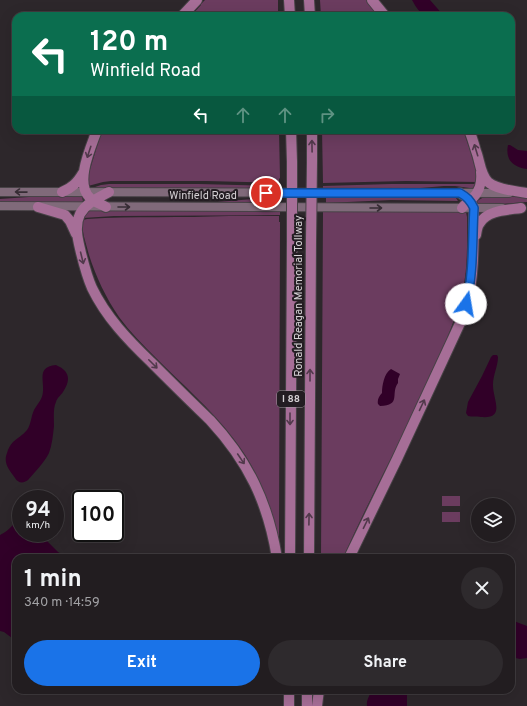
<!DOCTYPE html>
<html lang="en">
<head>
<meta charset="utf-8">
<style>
  :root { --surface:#221d20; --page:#2e2a2d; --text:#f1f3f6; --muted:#a2a2a5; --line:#3f3b3e; --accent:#1a73e8 }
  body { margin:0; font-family:Overpass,sans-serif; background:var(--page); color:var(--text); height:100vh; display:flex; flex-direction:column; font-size:15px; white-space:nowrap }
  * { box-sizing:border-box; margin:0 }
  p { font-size:13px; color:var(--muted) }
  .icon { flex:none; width:22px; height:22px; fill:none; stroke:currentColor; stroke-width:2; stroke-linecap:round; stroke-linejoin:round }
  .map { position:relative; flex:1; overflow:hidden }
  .drawer { position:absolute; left:12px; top:554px; width:503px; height:140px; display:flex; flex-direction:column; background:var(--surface); border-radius:12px; box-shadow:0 4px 16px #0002,0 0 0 1px var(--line) }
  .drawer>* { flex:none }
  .banner { position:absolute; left:12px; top:12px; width:503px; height:122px; border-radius:12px; box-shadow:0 4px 16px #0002,0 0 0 1px var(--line); background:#0b6e4f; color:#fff; overflow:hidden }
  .tools { position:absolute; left:471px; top:498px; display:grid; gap:8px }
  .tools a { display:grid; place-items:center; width:44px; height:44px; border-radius:50%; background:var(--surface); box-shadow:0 4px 16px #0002,0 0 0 1px var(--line); font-size:20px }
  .speed { position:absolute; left:12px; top:490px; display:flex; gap:8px; font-size:20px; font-weight:700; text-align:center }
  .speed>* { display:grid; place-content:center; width:52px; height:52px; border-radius:50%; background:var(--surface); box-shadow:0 4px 16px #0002,0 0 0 1px var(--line); line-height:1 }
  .speed small { font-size:10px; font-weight:400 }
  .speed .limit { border:2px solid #111; border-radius:6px; background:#fff; color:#111 }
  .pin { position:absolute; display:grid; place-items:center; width:34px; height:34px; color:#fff; margin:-17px; border:2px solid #fff; border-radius:50%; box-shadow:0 1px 4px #0007 }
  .me { position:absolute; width:44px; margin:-22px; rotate:13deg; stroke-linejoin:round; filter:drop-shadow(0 0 3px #0008) }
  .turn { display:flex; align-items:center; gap:14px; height:84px; padding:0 12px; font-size:18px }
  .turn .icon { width:52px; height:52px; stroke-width:2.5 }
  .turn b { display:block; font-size:28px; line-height:34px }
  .lanes { display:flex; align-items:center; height:38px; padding:0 12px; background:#0003; justify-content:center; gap:20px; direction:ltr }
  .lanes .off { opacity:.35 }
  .round { display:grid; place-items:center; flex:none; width:42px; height:42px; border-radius:21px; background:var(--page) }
  .summary { display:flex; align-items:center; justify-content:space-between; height:68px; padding:0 12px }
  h1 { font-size:24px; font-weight:700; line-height:30px }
  .cta { display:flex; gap:8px; margin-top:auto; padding:8px 12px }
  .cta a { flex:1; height:46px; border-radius:24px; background:var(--accent); color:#fff; font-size:16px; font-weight:700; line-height:46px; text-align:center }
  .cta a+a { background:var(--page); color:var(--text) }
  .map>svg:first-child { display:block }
</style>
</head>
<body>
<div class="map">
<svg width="527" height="706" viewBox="0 0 527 706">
  <rect width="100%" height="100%" fill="#2d272b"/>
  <path fill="#6b3c5f" d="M 205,0 L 278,0 L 278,16 L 191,16 L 201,5 L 201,4 Z
    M 320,0 L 367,0 L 380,16 L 321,16 Z
    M 102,130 L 279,130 L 280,178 L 279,179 L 279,183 L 206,181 L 111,181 L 103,182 L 88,186 L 88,176 Z
    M 322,130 L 463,130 L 470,150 L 479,182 L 406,181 L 323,183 Z
    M 109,184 L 199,184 L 280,186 L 280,189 L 92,188 L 101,185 Z
    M 391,184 L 478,184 L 477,189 L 455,186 L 444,186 L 409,189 L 323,189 L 323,186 Z
    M 43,196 L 79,196 L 82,197 L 83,201 L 80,203 L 0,203 L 0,199 Z
    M 276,197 L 276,203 L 205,203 Z
    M 326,197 L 448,197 L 456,198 L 458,201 L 391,200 L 326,203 Z
    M 484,197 L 527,197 L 527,202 L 502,204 L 477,204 L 477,201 Z
    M 88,211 L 280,211 L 280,215 L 279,215 L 114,216 L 83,218 Z
    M 323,212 L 466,212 L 467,217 C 467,241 468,266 463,289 C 457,317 445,343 434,369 C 406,433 371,494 343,558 L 321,558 Z
    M 229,216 L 279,216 L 279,222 L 280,222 L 279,536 L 277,537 C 270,501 256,467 233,438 C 211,409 182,384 156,358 C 143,345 130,332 119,317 C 106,298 96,277 89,255 C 86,243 81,231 83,220 L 87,219 C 134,216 182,218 229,216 Z
    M 442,496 L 460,496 L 460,506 L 442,506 Z
    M 442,512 L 460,512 L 460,522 L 442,522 Z"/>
  <path fill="#310028" d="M 412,0 L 430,0 L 444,16 C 425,16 422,18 412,0 Z
    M 508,145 L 510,145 L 518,150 L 527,151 L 527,169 C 513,167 505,160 508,145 Z
    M 493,355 L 497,355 L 498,357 C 498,366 493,375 493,385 C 493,400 506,419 481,417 C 476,416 472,417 468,416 L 466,413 L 468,402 L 482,376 L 491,357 Z
    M 56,365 C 70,371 71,380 63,392 C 61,395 57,398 56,402 C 53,408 54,419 54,426 C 53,435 52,445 49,453 C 44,463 35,472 28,480 C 23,484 18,483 15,478 C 9,470 3,463 7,453 C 8,449 10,445 13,442 C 17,438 23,435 27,430 C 31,425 31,416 34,410 C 36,406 39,403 41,399 C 48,385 33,367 56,365 Z
    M 391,369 L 400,374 L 398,379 L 398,383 C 390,394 402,405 380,406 L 378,404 C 377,400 379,396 382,393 C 382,386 384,373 391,369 Z
    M 21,511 L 21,533 L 39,533 L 58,552 L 67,558 L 16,558 L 16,641 L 4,632 L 0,631 L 0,535 C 10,530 17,522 21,511 Z
    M 511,620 L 527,626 L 527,658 L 520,659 L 511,657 Z
    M 371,690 L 407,690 L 407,706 L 367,706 C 366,700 370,696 371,690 Z"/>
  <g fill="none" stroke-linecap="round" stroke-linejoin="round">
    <g stroke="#474246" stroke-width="10">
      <path id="secondary" d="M 0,192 L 62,192 L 509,193
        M 0,206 L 502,208"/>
    </g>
    <g stroke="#474246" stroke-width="12">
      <path id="highway" d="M 289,0 L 290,16
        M 309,0 L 310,16
        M 372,0 L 385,16
        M 182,16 L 197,0
        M 97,130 C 91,147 74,183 90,198 C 94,202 101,204 106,207
        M 291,130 L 292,162
        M 312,130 L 312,162
        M 469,130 C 472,137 474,144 476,151 C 480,161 480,174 488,182 C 497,190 516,191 527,193
        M 62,192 C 72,188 77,183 83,173
        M 109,192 C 98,198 86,203 80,214 C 74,227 78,240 81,253 C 84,265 87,277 92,288 C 106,317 128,340 151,362 C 170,381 190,401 210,420 C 248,461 268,502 277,558
        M 38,207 L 65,215 L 70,221 L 76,234
        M 462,208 C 465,204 469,202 472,199 C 480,191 482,183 481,172
        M 476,235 C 477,230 477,226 480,223 C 487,210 508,210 521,208
        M 290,558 L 292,240
        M 309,558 L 311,241
        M 349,558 L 397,459 L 461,321 C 464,311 468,300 470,288 C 475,262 473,234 474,208 C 470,200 467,197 460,193
        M 289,706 L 289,690
        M 307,706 L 307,690
        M 317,706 L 319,690"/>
    </g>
    <use href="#secondary" stroke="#806a7a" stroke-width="8"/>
    <use href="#highway" stroke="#a66e97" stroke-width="10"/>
    <g stroke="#474246" stroke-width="12" stroke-linecap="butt">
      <path id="highway-bridge" d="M 292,162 L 292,240
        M 311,241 L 312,162"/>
    </g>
    <use href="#highway-bridge" stroke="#a66e97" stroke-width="10"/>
  </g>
  <defs><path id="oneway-shaft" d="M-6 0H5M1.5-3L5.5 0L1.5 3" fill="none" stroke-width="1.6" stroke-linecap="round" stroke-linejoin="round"/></defs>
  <g stroke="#51394b">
    <use href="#oneway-shaft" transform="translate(312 146) rotate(-91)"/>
    <use href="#oneway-shaft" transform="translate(476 150) rotate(-107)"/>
    <use href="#oneway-shaft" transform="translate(89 152) rotate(108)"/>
    <use href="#oneway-shaft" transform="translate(82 258) rotate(76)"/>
    <use href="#oneway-shaft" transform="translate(153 364) rotate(45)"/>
    <use href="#oneway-shaft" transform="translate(310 375) rotate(-90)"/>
    <use href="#oneway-shaft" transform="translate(422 405) rotate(-65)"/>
    <use href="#oneway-shaft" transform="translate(290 419) rotate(90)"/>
    <use href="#oneway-shaft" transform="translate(241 459) rotate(56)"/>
    <use href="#oneway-shaft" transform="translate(309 519) rotate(-89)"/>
    <use href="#oneway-shaft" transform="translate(366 523) rotate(-64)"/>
  </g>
  <g stroke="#362c34">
    <use href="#oneway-shaft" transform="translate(21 192) rotate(-179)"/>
    <use href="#oneway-shaft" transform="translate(124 207)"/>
    <use href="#oneway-shaft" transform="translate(376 208)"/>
  </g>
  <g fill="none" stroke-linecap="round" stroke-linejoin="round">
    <g stroke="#114b97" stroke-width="10">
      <path id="route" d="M 266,193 L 460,193 C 467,197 470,200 474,208 C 472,241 474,272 466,304"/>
    </g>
    <use href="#route" stroke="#1a73e8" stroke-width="7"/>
  </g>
  <g text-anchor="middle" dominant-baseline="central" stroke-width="4" stroke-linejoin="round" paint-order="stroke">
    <rect fill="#231d22" stroke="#a09b9f" stroke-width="1" x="277" y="391" width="28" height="16" rx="3"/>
    <g font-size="10" font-weight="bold" fill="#d5d1d4">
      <text x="291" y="399">I 88</text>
    </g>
    <g font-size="11" fill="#d5d1d4" stroke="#231d22">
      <text x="203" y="196">Winfield Road</text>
      <text transform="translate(299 296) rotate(-90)">Ronald Reagan Memorial Tollway</text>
    </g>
  </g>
</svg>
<div class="tools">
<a><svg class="icon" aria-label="layers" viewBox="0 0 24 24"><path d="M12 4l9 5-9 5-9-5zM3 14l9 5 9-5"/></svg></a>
</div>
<div class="speed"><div>94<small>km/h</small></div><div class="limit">100</div></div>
<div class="pin" style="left:266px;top:193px;background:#d93025"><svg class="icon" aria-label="arrive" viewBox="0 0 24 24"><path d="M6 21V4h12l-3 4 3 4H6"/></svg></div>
<svg class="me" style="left:466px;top:304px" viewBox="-20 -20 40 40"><circle r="19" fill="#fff"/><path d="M0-13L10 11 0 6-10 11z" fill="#1a73e8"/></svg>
<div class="banner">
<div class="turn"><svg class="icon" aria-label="left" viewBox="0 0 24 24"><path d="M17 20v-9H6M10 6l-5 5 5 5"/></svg><div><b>120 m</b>Winfield Road</div></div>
<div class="lanes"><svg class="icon" aria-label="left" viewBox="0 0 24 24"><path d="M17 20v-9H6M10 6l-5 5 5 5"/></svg><svg class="icon off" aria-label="ahead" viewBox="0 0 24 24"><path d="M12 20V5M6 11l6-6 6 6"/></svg><svg class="icon off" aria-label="ahead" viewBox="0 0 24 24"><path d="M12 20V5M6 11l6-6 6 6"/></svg><svg class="icon off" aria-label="right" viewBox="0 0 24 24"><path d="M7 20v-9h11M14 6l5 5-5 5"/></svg></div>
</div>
<section class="drawer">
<div class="summary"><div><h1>1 min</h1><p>340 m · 14:59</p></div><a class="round"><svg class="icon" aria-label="close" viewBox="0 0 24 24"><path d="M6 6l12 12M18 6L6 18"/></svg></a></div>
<div class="cta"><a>Exit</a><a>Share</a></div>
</section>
</div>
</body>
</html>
